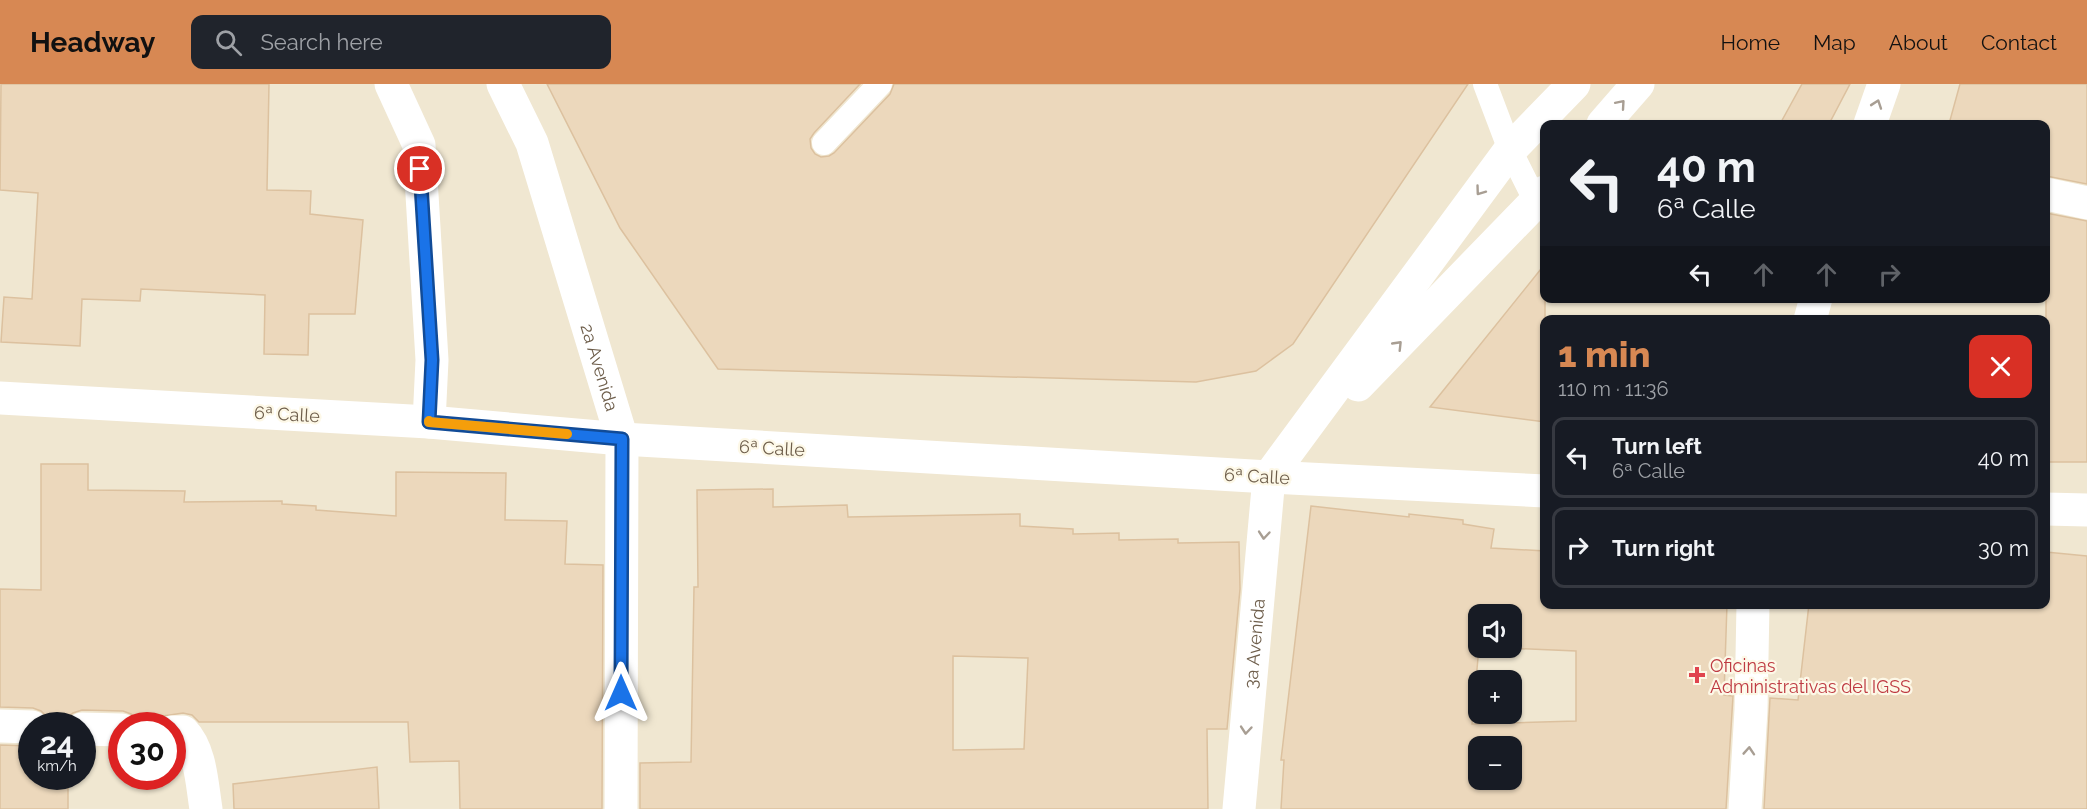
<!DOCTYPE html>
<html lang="en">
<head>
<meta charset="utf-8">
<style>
  :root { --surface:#171b24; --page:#20242c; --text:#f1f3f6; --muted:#9ea1a6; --line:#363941; --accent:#d78853 }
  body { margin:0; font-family:Raleway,sans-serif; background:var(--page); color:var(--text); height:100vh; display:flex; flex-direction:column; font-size:22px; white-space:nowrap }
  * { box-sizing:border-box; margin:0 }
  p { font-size:20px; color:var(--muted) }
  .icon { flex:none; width:33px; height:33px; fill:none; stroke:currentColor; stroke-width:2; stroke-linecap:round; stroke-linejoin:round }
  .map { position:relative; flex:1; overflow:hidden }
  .panel { position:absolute; left:1540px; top:231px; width:510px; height:294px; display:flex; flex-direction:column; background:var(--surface); border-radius:12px; box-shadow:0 2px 4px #0004 }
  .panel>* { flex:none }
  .guide { position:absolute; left:1540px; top:36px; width:510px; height:183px; border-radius:12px; box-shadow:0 2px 4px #0004; background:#171b24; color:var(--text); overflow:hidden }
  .buttons { position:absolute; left:1468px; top:520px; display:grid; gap:12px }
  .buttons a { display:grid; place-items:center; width:54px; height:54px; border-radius:12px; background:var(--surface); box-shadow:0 2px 4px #0004; font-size:30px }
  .speed { position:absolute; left:18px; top:628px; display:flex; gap:12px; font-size:30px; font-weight:700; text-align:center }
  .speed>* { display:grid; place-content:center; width:78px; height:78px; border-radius:50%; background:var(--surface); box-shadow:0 2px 4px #0004; line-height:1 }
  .speed small { font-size:15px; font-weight:400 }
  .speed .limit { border:9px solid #d22; background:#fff; color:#111 }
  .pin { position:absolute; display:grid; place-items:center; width:51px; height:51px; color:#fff; margin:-26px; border:3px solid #fff; border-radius:50%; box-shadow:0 2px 6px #0007 }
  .me { position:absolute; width:66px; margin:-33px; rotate:0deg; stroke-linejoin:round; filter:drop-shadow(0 0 4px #0008) }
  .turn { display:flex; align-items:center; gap:21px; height:126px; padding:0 18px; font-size:27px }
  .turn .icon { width:78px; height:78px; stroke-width:2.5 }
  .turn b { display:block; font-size:42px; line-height:51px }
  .lanes { display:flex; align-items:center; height:57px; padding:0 18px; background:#0003; justify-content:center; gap:30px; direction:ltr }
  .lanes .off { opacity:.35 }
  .round { display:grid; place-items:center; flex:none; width:63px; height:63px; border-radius:12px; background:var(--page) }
  .head { display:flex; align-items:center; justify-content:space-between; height:102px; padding:0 18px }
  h1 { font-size:36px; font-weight:800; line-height:45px; color:var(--accent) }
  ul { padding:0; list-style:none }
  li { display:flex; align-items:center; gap:18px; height:81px; margin:0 12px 9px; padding:0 6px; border:3px solid var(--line); border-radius:12px }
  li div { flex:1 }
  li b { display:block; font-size:22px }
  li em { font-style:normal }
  header { display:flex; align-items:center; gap:36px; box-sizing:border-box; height:84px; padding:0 30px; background:var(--accent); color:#111 }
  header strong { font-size:28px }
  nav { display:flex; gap:33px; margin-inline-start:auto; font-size:21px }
  .search { width:420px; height:54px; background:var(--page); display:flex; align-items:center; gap:15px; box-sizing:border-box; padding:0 21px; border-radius:12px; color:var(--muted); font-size:22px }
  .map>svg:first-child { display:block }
</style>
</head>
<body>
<header>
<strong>Headway</strong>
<div class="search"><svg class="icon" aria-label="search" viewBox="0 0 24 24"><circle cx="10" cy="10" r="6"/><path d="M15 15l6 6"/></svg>Search here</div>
<nav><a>Home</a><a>Map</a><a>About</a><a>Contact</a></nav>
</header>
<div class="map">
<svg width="2087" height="725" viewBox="0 0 2087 725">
  <rect width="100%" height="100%" fill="#f9f4e2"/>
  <path fill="#f0e7d1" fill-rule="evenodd" d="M 0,0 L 2087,0 L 2087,725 L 0,725 ZM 1545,40 L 2046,40 L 2046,214 L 1545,214 ZM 1545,236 L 2046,236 L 2046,520 L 1545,520 ZM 1479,531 L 1512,531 L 1512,564 L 1479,564 ZM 1479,597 L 1512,597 L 1512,630 L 1479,630 ZM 32,642 L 82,642 L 82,693 L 32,693 ZM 122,642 L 172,642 L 172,693 L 122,693 ZM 1479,663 L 1512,663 L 1512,696 L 1479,696 Z"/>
  <path fill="#ecd8bc" stroke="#dcc19f" stroke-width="1.5" fill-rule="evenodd" d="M 1,0 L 269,0 L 267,106 L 311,107 L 310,130 L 363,136 L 355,230 L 309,230 L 308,271 L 264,270 L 265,211 L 141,205 L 140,217 L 82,215 L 80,262 L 1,258 L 4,213 L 32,215 L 38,109 L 0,106 Z
    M 547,0 L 860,0 L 814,49 L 810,55 L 811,64 L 815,70 L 821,73 L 829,72 L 834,69 L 890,10 L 894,0 L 1468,0 L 1293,260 L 1256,287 L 1196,298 L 718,285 L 620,144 Z
    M 1802,0 L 1850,0 L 1829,40 L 1780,40 Z
    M 1960,0 L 2087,0 L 2087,100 L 2046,92 L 2046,40 L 1949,40 Z
    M 2046,129 L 2087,137 L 2087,378 L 2046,378 Z
    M 1545,180 L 1545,338 L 1430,323 Z
    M 41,380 L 88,380 L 88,406 L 185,407 L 184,418 L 282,417 L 282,420 L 316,422 L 316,426 L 396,432 L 396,388 L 506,389 L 505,436 L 567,437 L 565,480 L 603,481 L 602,725 L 460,725 L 459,677 L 410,678 L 408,638 L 199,638 L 192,631 L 183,629 L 163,632 L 158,636 L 137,636 L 131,630 L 123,627 L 82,626 L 73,629 L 66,635 L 64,642 L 50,642 L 48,634 L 41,627 L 33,624 L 0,623 L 0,505 L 41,506 Z
    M 773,405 L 773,423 L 847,421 L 848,433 L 1020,430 L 1020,442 L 1073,445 L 1073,450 L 1119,449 L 1119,456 L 1178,455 L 1178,459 L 1239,458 L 1240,505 L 1227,645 L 1207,645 L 1208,725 L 640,725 L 640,679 L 691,678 L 694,503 L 698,503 L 697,406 ZM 953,572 L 1028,574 L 1024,665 L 953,666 Z
    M 1311,422 L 1409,433 L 1409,430 L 1463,436 L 1463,440 L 1494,445 L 1491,464 L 1545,467 L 1545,520 L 1727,520 L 1724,611 L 1733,612 L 1726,725 L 1281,725 L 1284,676 L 1281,676 ZM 1479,531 L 1512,531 L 1512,564 L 1504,564 L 1576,567 L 1576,637 L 1472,640 L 1479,563 ZM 1479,663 L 1512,663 L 1512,696 L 1479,696 Z
    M 2046,468 L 2087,472 L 2087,725 L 1764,725 L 1770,614 L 1798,616 L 1809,520 L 2046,520 Z
    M 0,661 L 32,662 L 32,693 L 68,693 L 68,725 L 0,725 Z
    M 377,683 L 379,725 L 234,725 L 233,700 Z"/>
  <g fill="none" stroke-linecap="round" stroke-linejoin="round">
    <path stroke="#fff" stroke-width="24" d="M 1485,0 L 1510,66 L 1536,118
      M 824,59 L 880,0"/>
    <g stroke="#fff" stroke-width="33">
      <path d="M 391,0 L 419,61 L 432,276 L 429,338"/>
      <path id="s1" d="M 503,0 L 532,59 L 622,355 L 621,725"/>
      <path d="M 1603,40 L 1638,0"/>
      <path d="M 1870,40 L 1884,0"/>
      <path d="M 2046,110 L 2087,119"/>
      <path d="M 1810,236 L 1816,214"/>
      <path d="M 1358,301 L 1545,108"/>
      <path d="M 1269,393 L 1510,66 L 1574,0"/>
      <path d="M 0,642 L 32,643"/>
      <path d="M 82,645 L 122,646"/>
      <path d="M 172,648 L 183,648 C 201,666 202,701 206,725"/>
      <path d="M 1745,725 L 1751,626 L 1753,520"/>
    </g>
    <g stroke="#fff" stroke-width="33">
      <path d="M 0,314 L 429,338 L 622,355 L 1269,393 L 1545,407"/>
      <path d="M 2046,425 L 2087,426"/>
      <path id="s2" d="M 1239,725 L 1269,393"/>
    </g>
  </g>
  <defs><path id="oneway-chevron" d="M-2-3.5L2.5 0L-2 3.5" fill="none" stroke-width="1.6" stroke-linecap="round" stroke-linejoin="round" transform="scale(1.5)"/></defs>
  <g stroke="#a89e93">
    <use href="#oneway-chevron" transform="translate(1621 20) rotate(-49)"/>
    <use href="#oneway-chevron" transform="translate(1877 20) rotate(-71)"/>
    <use href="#oneway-chevron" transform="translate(1480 107) rotate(126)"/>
    <use href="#oneway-chevron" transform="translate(1398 261) rotate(-46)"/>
    <use href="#oneway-chevron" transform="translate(1264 451) rotate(95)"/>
    <use href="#oneway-chevron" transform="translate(1246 646) rotate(95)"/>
    <use href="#oneway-chevron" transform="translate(1749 667) rotate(-86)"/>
  </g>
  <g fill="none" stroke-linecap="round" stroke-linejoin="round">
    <g stroke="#114b97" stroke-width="15">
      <path id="route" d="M 420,85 L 432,276 L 429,338 L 622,355 L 621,609"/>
    </g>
    <use href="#route" stroke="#1a73e8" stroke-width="10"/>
    <path stroke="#f59e0b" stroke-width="10" d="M 429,337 L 429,338 L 567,350"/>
  </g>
  <path fill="#e0444e" stroke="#fdf8e7" stroke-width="2" d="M1694 582h6v6h6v6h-6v6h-6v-6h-6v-6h6z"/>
  <g text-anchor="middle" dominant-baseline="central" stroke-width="4.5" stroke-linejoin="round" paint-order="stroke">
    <g font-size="18" fill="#6e5e4b" stroke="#fdf8e7">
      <text stroke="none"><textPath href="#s1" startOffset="300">2a Avenida</textPath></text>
      <text transform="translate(287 330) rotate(3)">6ª Calle</text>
      <text transform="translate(772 364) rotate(3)">6ª Calle</text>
      <text transform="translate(1257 392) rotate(3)">6ª Calle</text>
      <text stroke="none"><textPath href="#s2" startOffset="166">3a Avenida</textPath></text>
    </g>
    <g font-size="18" fill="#be3a42" stroke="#fdf8e7" text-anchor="start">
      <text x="1710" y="581">Oficinas<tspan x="1710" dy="21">Administrativas del IGSS</tspan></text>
    </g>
  </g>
</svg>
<div class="buttons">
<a><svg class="icon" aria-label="sound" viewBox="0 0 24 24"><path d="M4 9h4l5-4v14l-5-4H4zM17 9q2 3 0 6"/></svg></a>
<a>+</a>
<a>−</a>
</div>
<div class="speed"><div>24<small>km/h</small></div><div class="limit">30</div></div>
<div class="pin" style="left:420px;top:85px;background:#d93025"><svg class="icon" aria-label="arrive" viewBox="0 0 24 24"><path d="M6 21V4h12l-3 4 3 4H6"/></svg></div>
<svg class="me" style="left:621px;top:609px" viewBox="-20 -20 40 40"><path d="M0-17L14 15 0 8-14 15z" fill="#1a73e8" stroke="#fff" stroke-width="4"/></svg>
<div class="guide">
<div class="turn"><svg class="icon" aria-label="left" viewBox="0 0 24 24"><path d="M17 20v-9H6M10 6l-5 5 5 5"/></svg><div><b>40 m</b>6ª Calle</div></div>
<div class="lanes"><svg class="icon" aria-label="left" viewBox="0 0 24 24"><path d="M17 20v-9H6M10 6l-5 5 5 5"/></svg><svg class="icon off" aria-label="ahead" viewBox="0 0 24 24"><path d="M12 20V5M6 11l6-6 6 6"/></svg><svg class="icon off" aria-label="ahead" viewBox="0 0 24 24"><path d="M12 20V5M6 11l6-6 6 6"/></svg><svg class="icon off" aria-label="right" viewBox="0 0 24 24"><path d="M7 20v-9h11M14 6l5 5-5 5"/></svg></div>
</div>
<section class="panel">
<div class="head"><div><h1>1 min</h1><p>110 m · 11:36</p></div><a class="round" style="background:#d93025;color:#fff"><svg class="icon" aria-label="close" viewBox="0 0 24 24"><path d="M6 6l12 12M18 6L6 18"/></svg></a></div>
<ul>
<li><svg class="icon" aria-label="left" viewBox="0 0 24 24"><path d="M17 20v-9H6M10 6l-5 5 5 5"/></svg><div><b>Turn left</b><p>6ª Calle</p></div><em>40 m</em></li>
<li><svg class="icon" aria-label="right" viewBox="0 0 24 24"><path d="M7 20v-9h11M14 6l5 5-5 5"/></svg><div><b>Turn right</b></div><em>30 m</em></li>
</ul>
</section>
</div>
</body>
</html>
